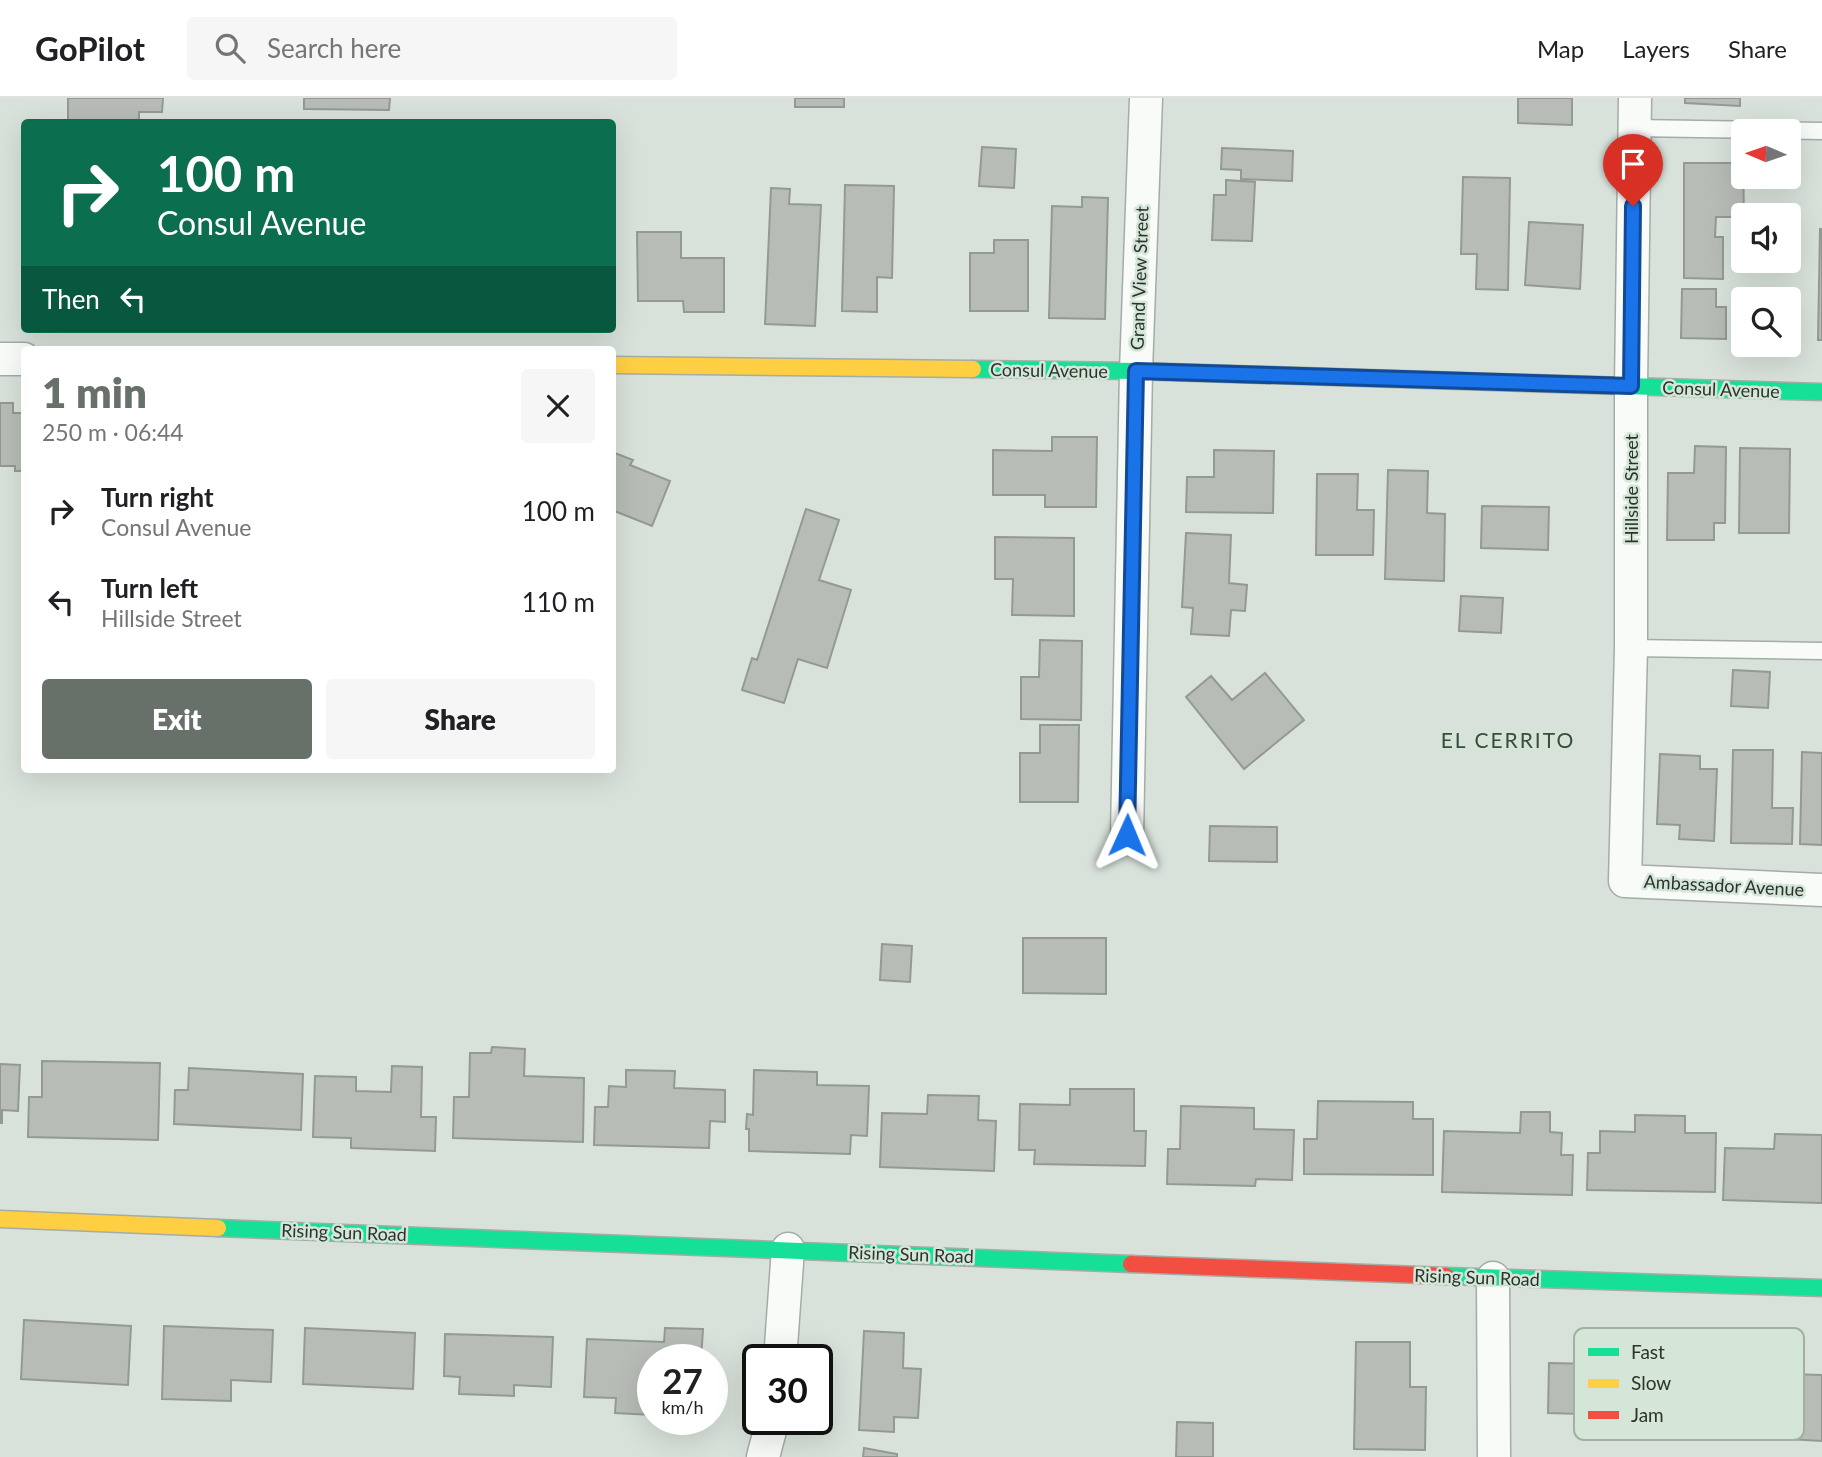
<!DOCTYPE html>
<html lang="en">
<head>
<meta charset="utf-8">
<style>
  :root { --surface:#fff; --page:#f6f6f6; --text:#202124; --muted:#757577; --line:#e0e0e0; --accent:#68706a }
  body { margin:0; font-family:Lato,sans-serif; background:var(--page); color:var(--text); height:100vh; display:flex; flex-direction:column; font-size:26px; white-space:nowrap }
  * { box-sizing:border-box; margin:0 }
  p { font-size:23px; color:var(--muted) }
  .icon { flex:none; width:38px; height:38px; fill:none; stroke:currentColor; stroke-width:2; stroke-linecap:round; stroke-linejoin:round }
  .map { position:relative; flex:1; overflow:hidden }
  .side { position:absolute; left:21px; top:248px; width:595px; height:427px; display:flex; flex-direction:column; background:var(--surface); border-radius:7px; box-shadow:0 7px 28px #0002 }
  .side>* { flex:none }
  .banner { position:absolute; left:21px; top:21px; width:595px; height:214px; border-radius:7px; box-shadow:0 7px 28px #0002; background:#0b6e4f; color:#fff; overflow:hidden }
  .needle { width:46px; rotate:272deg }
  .fabs { position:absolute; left:1731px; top:21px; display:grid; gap:14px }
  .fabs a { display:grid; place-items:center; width:70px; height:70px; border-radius:7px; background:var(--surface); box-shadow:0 7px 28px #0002; font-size:35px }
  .speed { position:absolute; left:637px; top:1246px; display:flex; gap:14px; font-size:35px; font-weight:700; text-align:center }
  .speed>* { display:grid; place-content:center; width:91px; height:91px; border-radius:50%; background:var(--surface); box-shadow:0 7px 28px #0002; line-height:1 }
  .speed small { font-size:18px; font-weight:400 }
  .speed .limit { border:4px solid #111; border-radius:10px; background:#fff; color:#111 }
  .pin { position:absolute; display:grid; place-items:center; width:60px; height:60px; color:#fff; margin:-72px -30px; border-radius:50% 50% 50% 0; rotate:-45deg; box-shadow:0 0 7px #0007 }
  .pin .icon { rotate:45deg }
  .me { position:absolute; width:77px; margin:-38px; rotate:1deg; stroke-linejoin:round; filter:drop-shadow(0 0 5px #0008) }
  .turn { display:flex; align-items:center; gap:24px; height:147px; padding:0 21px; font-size:32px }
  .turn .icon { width:91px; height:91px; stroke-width:2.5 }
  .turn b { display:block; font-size:49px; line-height:60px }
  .then { display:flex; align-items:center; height:66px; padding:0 21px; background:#0003; gap:14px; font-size:26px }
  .round { display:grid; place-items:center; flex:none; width:74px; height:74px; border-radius:7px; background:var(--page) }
  .headline { display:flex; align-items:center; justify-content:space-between; height:119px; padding:0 21px }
  h1 { font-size:42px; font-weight:800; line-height:52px; color:var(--accent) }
  .cta { display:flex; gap:14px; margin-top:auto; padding:14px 21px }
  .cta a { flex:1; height:80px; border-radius:7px; background:var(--accent); color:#fff; font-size:28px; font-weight:800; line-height:80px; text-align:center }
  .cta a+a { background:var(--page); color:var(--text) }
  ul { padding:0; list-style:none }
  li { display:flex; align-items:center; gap:21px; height:91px; padding:0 21px }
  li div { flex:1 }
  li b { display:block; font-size:26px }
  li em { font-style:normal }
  header { display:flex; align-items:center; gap:42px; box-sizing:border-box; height:98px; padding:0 35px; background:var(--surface); border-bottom:2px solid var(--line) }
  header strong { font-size:33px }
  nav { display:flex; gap:38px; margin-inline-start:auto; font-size:24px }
  .search { width:490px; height:63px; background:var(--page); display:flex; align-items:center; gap:18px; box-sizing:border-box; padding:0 24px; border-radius:7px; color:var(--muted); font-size:26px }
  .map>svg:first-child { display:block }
</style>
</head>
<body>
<header>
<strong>GoPilot</strong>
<div class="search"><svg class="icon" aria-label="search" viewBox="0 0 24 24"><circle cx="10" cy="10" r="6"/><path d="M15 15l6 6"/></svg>Search here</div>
<nav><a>Map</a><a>Layers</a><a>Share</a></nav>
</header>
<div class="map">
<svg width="1822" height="1359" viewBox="0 0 1822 1359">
  <rect width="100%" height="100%" fill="#d8e2da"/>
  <path fill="#b7bdb6" stroke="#949a93" stroke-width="2" d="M 68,0 L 163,0 L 162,14 L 139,14 L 139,24 L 68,24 Z
    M 304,0 L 390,0 L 389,12 L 304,11 Z
    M 795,0 L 844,0 L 844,9 L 795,9 Z
    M 1518,0 L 1572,0 L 1572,27 L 1518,25 Z
    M 1685,0 L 1740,0 L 1740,8 L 1685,5 Z
    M 982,49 L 1016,51 L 1014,90 L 979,88 Z
    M 1222,50 L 1293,53 L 1292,83 L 1241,81 L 1241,72 L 1221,71 Z
    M 1684,65 L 1743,65 L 1744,117 L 1743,119 L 1716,119 L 1715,139 L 1723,139 L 1723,181 L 1684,180 Z
    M 1463,79 L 1510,80 L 1508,192 L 1476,191 L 1477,156 L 1461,156 Z
    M 1226,82 L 1255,84 L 1252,143 L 1212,142 L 1214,97 L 1226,97 Z
    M 845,87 L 894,88 L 892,180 L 877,179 L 877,214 L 842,213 Z
    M 771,90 L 790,91 L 789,106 L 821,107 L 815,228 L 765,226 Z
    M 1082,99 L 1108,100 L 1105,221 L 1049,220 L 1052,108 L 1082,109 Z
    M 1529,124 L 1583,127 L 1580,191 L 1525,187 Z
    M 1820,131 L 1822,131 L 1822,242 L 1818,242 Z
    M 637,134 L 681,134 L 681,160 L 724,160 L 724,214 L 684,214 L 683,203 L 638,203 Z
    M 994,142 L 1028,142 L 1028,213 L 970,213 L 970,155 L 994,155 Z
    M 1682,191 L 1716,191 L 1716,209 L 1726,209 L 1726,241 L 1681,240 Z
    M 1742,195 L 1774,196 L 1774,201 L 1743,201 L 1743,240 L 1741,240 Z
    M 0,305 L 13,305 L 13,315 L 24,315 L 24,373 L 15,373 L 15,368 L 0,368 Z
    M 1052,339 L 1097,339 L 1096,409 L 1045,409 L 1045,397 L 993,397 L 993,352 L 1052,353 Z
    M 1695,348 L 1726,349 L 1725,425 L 1714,425 L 1714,442 L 1667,442 L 1668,375 L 1694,375 Z
    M 1740,350 L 1790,351 L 1789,435 L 1739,435 Z
    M 1214,352 L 1274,353 L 1273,415 L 1186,414 L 1187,379 L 1214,379 Z
    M 612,354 L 633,362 L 630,367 L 670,383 L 652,428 L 612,412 Z
    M 1388,372 L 1428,373 L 1427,415 L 1445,416 L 1444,483 L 1385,481 Z
    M 1317,376 L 1358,376 L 1357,412 L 1374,412 L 1373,457 L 1316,457 Z
    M 1482,408 L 1549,409 L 1548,452 L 1481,450 Z
    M 806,411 L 839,422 L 819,482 L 851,492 L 827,570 L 798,561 L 784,605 L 742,592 L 752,560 L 757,562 Z
    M 1186,435 L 1231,437 L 1229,485 L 1247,487 L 1245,513 L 1231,512 L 1229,538 L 1191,536 L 1193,510 L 1182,509 Z
    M 995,439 L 1074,440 L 1074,518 L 1012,517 L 1013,481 L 995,481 Z
    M 1461,498 L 1503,500 L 1501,535 L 1459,533 Z
    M 1040,542 L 1082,543 L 1081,622 L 1021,621 L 1021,579 L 1039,579 Z
    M 1733,572 L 1770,574 L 1768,610 L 1731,608 Z
    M 1265,575 L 1304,622 L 1244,671 L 1186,599 L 1211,578 L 1232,602 Z
    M 1040,627 L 1079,627 L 1078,704 L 1020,704 L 1020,655 L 1040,655 Z
    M 1733,652 L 1773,652 L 1772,710 L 1793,710 L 1792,746 L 1731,745 Z
    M 1802,654 L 1822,655 L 1822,747 L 1800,746 Z
    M 1660,656 L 1700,658 L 1700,671 L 1717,671 L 1714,743 L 1679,741 L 1680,727 L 1657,726 Z
    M 1210,728 L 1277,729 L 1277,764 L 1209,763 Z
    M 1023,840 L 1106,840 L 1106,896 L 1023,895 Z
    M 882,846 L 912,848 L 910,884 L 880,882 Z
    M 492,949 L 525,951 L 524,978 L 584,980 L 583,1044 L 453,1040 L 454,999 L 469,999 L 470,955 L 491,955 Z
    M 42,963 L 160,965 L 158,1042 L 28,1039 L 29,999 L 42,999 Z
    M 0,966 L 20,967 L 18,1013 L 2,1012 L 2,1025 L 0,1025 Z
    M 392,968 L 422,969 L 421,1019 L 436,1019 L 435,1053 L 351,1050 L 351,1040 L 313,1039 L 315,978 L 356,979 L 356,993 L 391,994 Z
    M 189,970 L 303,976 L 301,1032 L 174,1026 L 175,992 L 188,992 Z
    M 626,972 L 675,973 L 674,990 L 725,992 L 725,1024 L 710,1023 L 709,1050 L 594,1047 L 595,1009 L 608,1009 L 609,988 L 626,989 Z
    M 754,972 L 817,974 L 817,987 L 869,988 L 867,1038 L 851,1037 L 850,1056 L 749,1053 L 749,1031 L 746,1031 L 747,1016 L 753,1017 Z
    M 1070,991 L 1134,991 L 1134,1033 L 1146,1033 L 1145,1068 L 1034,1066 L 1035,1052 L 1019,1052 L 1020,1006 L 1070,1007 Z
    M 928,997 L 979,998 L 978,1022 L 996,1023 L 994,1073 L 880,1069 L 882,1015 L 927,1016 Z
    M 1318,1003 L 1413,1004 L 1413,1021 L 1433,1021 L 1433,1077 L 1304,1076 L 1304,1041 L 1317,1041 Z
    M 1181,1008 L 1254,1010 L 1254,1031 L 1294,1032 L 1292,1082 L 1256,1081 L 1255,1088 L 1167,1086 L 1168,1051 L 1180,1051 Z
    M 1521,1014 L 1550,1014 L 1550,1034 L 1562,1035 L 1561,1057 L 1573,1057 L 1572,1097 L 1442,1094 L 1444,1033 L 1520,1035 Z
    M 1635,1017 L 1685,1018 L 1685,1035 L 1716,1035 L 1715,1094 L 1587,1092 L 1588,1055 L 1600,1055 L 1600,1033 L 1635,1034 Z
    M 1775,1036 L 1822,1037 L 1822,1105 L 1723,1102 L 1725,1050 L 1774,1051 Z
    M 24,1222 L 131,1228 L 128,1287 L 21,1281 Z
    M 164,1228 L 273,1232 L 271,1284 L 231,1282 L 231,1303 L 162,1301 Z
    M 305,1230 L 415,1235 L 413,1291 L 303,1286 Z
    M 665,1230 L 703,1231 L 701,1262 L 653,1262 L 653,1317 L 615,1315 L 616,1300 L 584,1299 L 587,1241 L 664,1244 Z
    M 864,1233 L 904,1235 L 903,1270 L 921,1271 L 918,1320 L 894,1319 L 894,1334 L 859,1332 Z
    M 445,1236 L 553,1239 L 551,1289 L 514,1287 L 514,1298 L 459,1296 L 460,1279 L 444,1278 Z
    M 1356,1244 L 1410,1244 L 1410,1289 L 1426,1289 L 1425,1352 L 1354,1351 Z
    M 1549,1265 L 1644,1267 L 1644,1281 L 1686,1282 L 1686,1319 L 1548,1315 Z
    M 1788,1276 L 1822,1277 L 1822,1343 L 1788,1341 L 1788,1322 L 1742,1320 L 1743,1284 L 1788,1286 Z
    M 1177,1324 L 1213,1325 L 1213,1359 L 1176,1359 Z
    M 864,1350 L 897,1356 L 897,1359 L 863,1359 Z"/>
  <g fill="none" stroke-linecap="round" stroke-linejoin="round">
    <g stroke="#a4aca6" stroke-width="19">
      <path id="lane" d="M 1634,30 L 1822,33
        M 1631,550 L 1822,553"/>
    </g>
    <g stroke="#a4aca6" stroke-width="35">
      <path id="street" d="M 1635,0 L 1631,288 L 1631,550 L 1625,783 L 1822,792
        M 0,261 L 24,261
        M 1127,738 L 1136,273 L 1146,0
        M 1493,1180 L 1494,1359
        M 780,1262 L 788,1151
        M 763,1359 L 773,1321"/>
    </g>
    <g stroke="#a4aca6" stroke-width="19">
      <path id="fast" d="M 973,271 L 1136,273 L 1822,294
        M 218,1130 L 1131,1166
        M 1446,1178 L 1822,1190"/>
    </g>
    <g stroke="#a4aca6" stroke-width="19">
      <path id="slow" d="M 612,267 L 973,271
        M 0,1121 L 218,1130"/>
    </g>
    <g stroke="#a4aca6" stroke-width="19">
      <path id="jam" d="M 1131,1166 L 1446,1178"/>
    </g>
    <use href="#lane" stroke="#f9fbf9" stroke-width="16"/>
    <use href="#street" stroke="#f9fbf9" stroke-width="32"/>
    <use href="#fast" stroke="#16e098" stroke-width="16"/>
    <use href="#slow" stroke="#ffcf43" stroke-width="16"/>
    <use href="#jam" stroke="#f24e42" stroke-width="16"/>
  </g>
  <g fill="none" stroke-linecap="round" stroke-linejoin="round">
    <g stroke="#114b97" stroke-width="18">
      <path id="route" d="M 1127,737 L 1136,273 L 1631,288 L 1633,108"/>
    </g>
    <use href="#route" stroke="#1a73e8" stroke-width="12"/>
  </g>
  <g text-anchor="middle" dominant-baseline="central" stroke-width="5" stroke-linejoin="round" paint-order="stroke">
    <g font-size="18" fill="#2c332d" stroke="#d4e6d7">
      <text transform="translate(1139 180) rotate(-88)">Grand View Street</text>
      <text transform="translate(1049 272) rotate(1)">Consul Avenue</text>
      <text transform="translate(1721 291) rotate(2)">Consul Avenue</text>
      <text transform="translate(1631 391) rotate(-90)">Hillside Street</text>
      <text transform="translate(1724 787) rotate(3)">Ambassador Avenue</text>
      <text transform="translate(344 1134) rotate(2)">Rising Sun Road</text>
      <text transform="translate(911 1156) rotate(2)">Rising Sun Road</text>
      <text transform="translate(1477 1179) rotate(2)">Rising Sun Road</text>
    </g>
    <g font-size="21" letter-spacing="2" fill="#3c4b40" stroke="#d4e6d7">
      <text x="1508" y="641">EL CERRITO</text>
    </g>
  </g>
  <rect x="1574" y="1230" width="230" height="112" rx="10" fill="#d4e6d7" stroke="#a2b0a4" stroke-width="2"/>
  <rect x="1588" y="1250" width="31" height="8" fill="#16e098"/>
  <rect x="1588" y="1281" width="31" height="9" fill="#ffcf43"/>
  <rect x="1588" y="1313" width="31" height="8" fill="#f24e42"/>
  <g font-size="19" fill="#2c332d">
    <text x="1631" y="1261">Fast</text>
    <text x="1631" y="1292">Slow</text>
    <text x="1631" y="1324">Jam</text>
  </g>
</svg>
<div class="fabs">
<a><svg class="needle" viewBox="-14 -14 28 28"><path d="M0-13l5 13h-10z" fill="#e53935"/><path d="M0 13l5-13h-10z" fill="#757577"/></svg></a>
<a><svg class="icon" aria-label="sound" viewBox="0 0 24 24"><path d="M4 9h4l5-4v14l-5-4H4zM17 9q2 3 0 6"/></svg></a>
<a><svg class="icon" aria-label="search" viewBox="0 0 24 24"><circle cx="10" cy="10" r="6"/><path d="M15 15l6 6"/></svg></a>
</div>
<div class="speed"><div>27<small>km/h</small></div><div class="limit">30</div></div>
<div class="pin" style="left:1633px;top:108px;background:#d93025"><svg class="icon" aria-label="arrive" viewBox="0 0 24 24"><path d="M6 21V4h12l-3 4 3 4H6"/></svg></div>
<svg class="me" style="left:1127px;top:737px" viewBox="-20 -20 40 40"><path d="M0-17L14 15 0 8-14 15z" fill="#1a73e8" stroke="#fff" stroke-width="4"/></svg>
<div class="banner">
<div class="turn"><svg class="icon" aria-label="right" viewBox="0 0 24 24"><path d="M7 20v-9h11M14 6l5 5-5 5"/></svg><div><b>100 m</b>Consul Avenue</div></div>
<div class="then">Then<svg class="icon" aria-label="left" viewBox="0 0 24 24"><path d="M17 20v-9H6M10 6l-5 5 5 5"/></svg></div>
</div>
<section class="side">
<div class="headline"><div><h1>1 min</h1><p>250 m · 06:44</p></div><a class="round"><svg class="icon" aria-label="close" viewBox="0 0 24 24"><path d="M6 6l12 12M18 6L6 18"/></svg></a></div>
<ul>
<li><svg class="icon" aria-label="right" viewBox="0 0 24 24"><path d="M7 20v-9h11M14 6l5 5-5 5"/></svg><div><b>Turn right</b><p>Consul Avenue</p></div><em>100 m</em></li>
<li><svg class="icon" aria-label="left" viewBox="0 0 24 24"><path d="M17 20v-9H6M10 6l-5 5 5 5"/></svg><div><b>Turn left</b><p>Hillside Street</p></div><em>110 m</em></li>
</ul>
<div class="cta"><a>Exit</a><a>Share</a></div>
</section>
</div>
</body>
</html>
